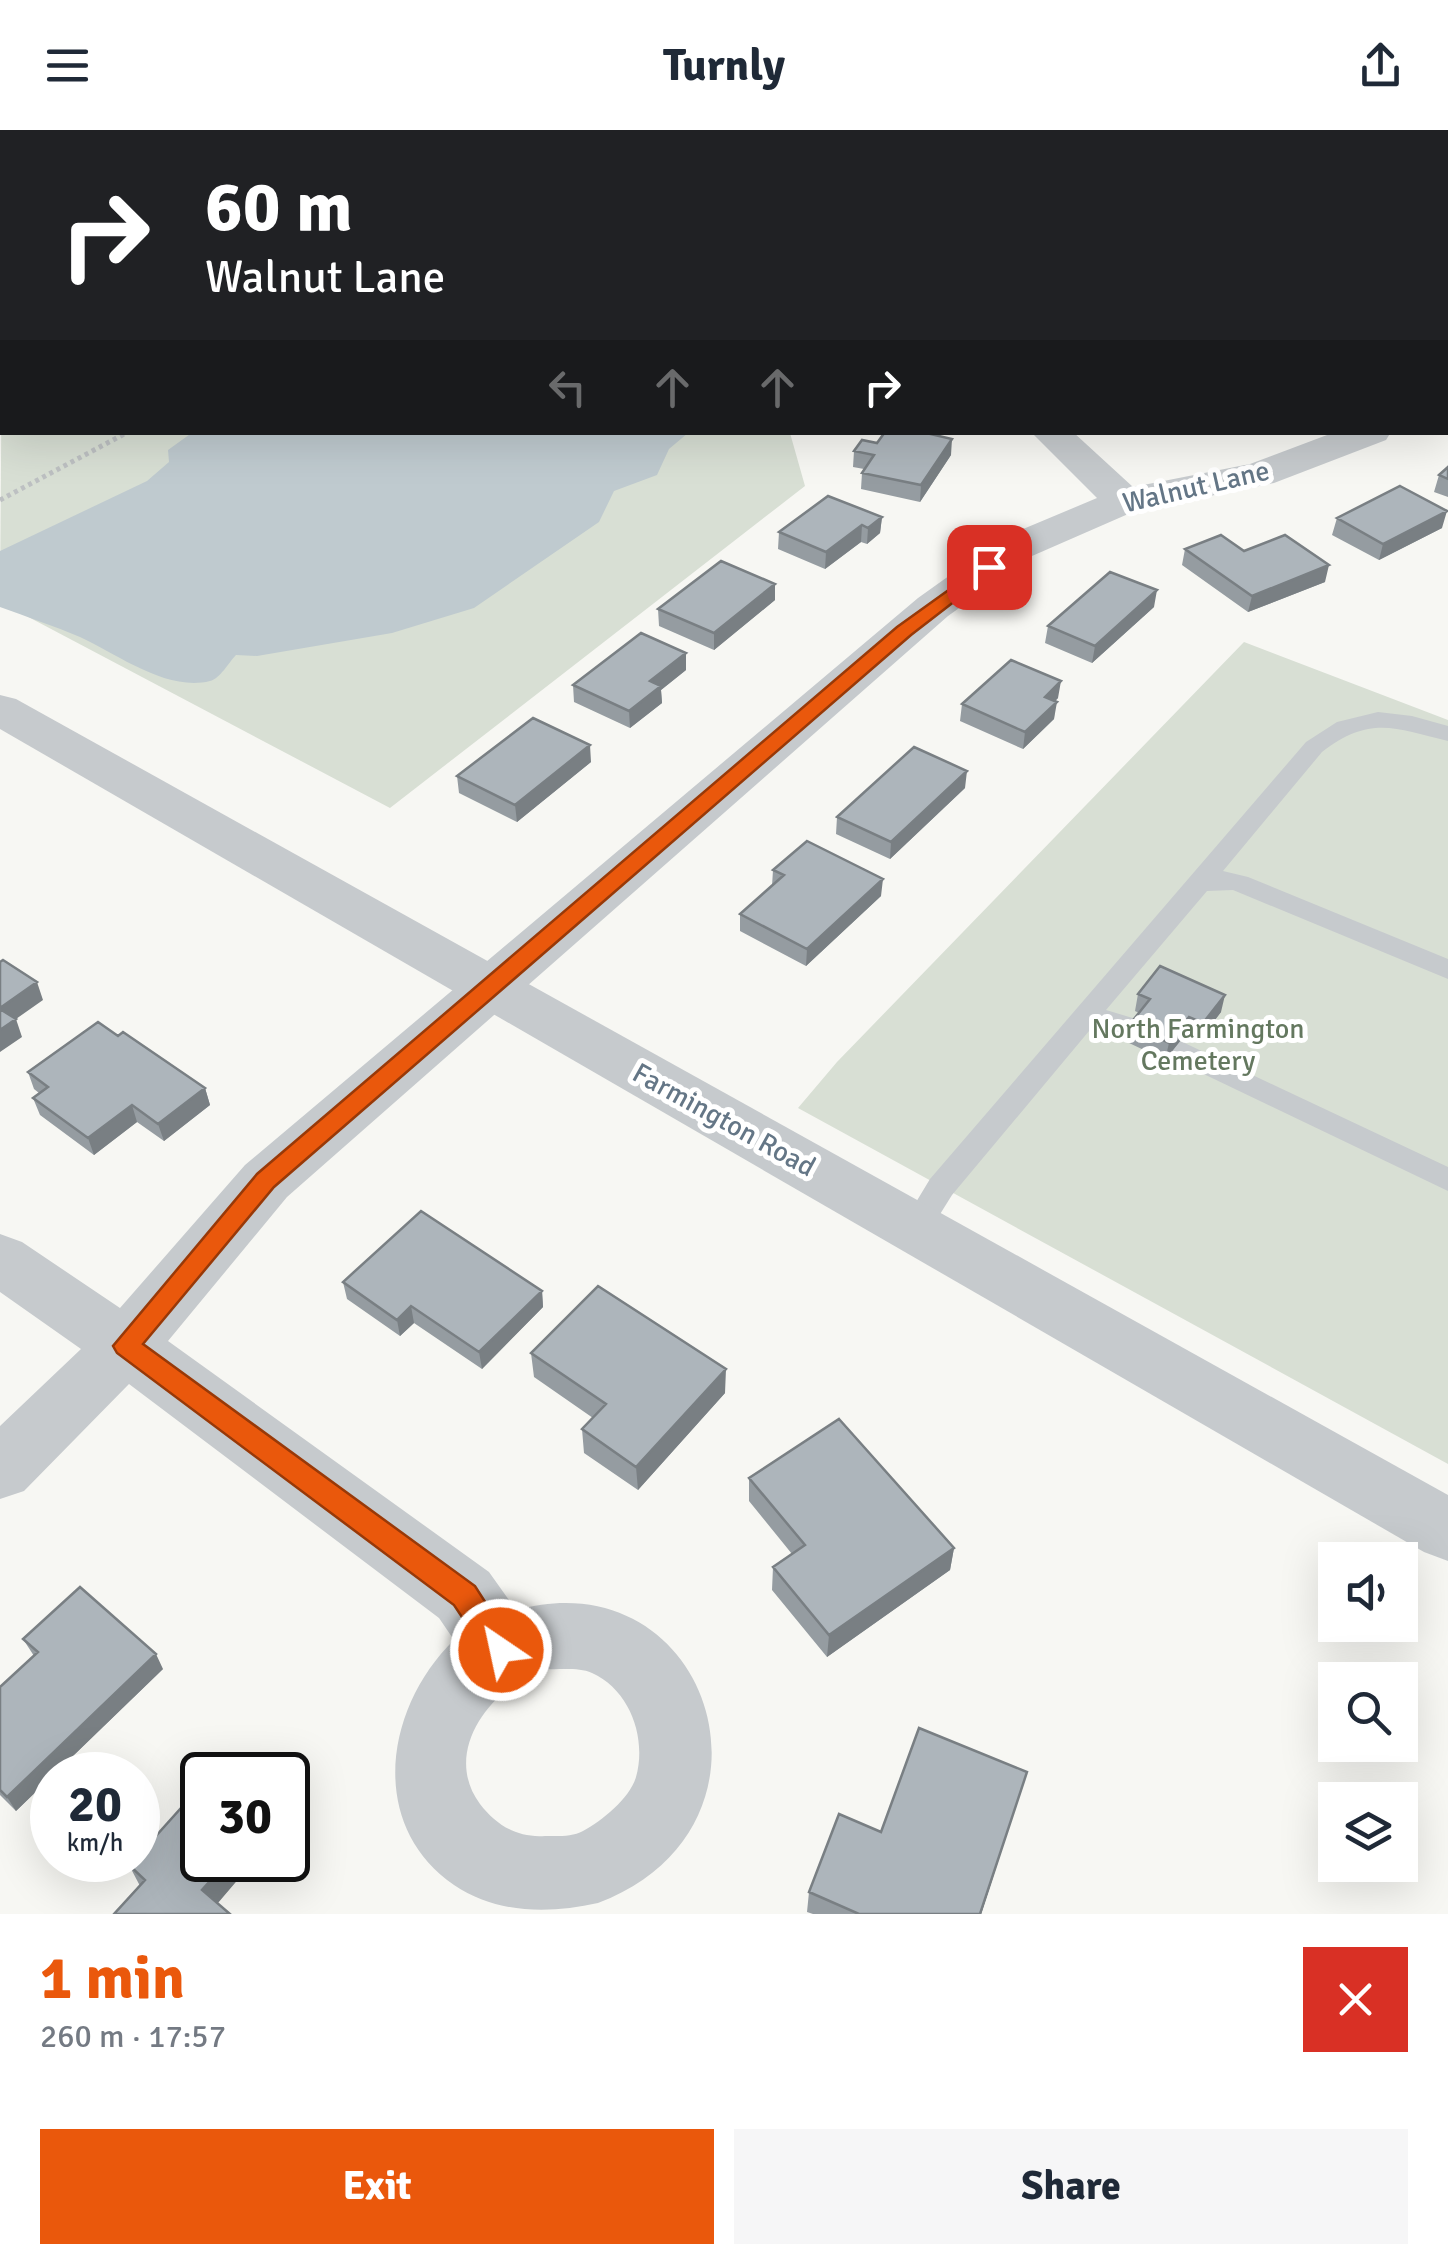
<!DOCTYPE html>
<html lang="en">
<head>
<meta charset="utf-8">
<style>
  :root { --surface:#fff; --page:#f6f6f7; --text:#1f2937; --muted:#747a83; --accent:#ea580c }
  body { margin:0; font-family:Signika,sans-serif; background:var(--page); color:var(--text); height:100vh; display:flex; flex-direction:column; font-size:38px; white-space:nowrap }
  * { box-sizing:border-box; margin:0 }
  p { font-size:32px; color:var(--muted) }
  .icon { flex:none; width:55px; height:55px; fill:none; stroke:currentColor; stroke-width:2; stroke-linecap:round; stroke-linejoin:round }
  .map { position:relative; height:1784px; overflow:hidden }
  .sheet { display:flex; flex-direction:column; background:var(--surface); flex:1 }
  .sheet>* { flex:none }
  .hud { position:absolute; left:0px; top:0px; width:1450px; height:305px; box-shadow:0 10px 40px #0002; background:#202124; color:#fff; overflow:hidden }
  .buttons { position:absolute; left:1318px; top:1412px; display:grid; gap:20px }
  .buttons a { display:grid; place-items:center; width:100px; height:100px; border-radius:0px; background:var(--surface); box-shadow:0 10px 40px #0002; font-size:50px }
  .speed { position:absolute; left:30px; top:1622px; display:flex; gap:20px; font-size:50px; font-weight:700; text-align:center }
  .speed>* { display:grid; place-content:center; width:130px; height:130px; border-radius:50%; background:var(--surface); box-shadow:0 10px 40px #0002; line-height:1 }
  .speed small { font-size:25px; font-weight:400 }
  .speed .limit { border:5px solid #111; border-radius:15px; background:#fff; color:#111 }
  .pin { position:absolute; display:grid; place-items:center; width:85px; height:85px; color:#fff; margin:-42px; border-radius:20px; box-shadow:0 5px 15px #0006 }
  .me { position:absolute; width:110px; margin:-55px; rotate:326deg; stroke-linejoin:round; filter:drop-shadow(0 0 8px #0008) }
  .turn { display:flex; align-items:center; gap:35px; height:210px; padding:0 40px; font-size:45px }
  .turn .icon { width:130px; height:130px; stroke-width:2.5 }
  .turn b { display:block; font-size:70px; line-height:85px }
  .lanes { display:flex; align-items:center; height:95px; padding:0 40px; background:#0003; justify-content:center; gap:50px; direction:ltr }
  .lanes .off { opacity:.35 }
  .round { display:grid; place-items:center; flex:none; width:105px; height:105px; border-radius:0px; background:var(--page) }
  .head { display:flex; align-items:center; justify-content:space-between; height:170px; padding:0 40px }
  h1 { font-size:60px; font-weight:800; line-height:75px; color:var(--accent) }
  .button { display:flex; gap:20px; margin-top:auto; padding:20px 40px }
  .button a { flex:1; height:115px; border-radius:0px; background:var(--accent); color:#fff; font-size:40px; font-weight:800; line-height:115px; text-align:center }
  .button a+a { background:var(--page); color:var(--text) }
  header { display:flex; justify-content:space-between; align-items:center; height:130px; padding:0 40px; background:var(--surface); font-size:45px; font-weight:800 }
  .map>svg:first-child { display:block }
</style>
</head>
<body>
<header><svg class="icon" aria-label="menu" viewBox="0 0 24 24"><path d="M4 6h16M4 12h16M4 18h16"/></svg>Turnly<svg class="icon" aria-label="share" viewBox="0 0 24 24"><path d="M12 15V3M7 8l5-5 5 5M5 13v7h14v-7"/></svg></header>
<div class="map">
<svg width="1448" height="1784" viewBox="0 0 1448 1784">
  <rect width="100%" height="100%" fill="#f7f7f3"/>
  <path fill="#d8dfd4" d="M 377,0 L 909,0 L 373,2 Z
    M 2,191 L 2,302 L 790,303 L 805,356 L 390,678 L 0,472 Z
    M 1244,512 L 1448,590 L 1448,1334 L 798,978 L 837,932 Z"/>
  <path fill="#bfcacf" d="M 193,302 L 688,302 L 688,303 L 669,319 L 657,345 L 614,361 L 599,392 L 474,478 L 392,503 L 257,526 L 236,525 C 229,532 220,549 210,551 C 167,562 117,524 80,507 C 54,496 27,487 0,477 L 0,421 L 147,351 L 169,332 L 168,320 Z"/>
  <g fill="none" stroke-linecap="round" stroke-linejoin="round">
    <path stroke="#bfcacf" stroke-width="15" d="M 857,2 L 863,0"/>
    <path stroke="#bdc0c2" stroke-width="4" stroke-dasharray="4 4" stroke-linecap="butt" d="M 701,2 L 705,0
      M 123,304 L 128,302"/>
    <path stroke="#bdc0c2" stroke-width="5" stroke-dasharray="4 4" stroke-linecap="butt" d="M 0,370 L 128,302"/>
    <path fill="#c6cacd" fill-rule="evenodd" d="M 1378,582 L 1412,586 L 1448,596 L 1448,611 C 1395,598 1370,585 1322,622 L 1223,741 L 1248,747 L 1448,829 L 1448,849 L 1233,760 L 1207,761 L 1106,880 L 1146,892 L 1150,899 L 1146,906 C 1130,911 1108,900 1089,901 L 952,1065 L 927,1105 L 916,1109 L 905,1105 L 901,1097 L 930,1049 L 1306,612 L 1337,592 Z
      M 1174,908 L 1448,1037 L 1448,1061 L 1164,925 L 1160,918 L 1164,911 Z"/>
    <path fill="#c6cacd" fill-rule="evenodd" d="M 1031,302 L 1073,302 L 1133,357 L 1250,334 L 1335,302 L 1391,302 L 1386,310 L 1274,353 L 1135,381 L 1032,426 L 948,486 L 287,1067 L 168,1211 L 489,1442 L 516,1480 C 711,1426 798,1697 598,1773 C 549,1784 497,1784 454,1755 C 366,1694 386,1576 454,1510 L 439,1488 L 129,1254 L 24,1361 L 0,1369 L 0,1296 L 81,1219 L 0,1162 L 0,1104 L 22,1112 L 120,1178 L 245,1035 L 918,468 L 1002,408 L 1097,368 ZM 546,1539 C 560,1540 578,1537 592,1543 C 630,1560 647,1608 636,1647 C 630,1668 602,1691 583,1701 C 572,1707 558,1706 545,1706 C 518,1708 497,1696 480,1674 C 440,1620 494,1554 546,1539 Z"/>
    <path fill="#c6cacd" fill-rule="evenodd" d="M 0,565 L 16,569 L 1448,1365 L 1448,1431 L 1424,1422 L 0,599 Z"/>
  </g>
  <path fill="#959ca1" d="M 147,0 L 215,0 L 209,2 L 147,2 Z
    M 1292,0 L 1359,0 L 1356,2 L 1292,2 Z
    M 877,313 L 951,325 L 920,372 L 861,359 L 862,343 L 864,339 L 853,337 L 854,321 Z
    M 1448,337 L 1448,367 L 1434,362 L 1439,345 Z
    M 882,387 L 880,403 L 867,414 L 861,412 L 825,439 L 778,419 L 779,402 Z
    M 1337,388 L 1442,398 L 1379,430 L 1332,405 Z
    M 1185,419 L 1244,421 L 1325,452 L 1248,482 L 1182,435 Z
    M 775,470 L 714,520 L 659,496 L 658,479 Z
    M 1154,477 L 1092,533 L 1045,513 L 1048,496 Z
    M 686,540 L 661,560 L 662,573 L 630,598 L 574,572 L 573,555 Z
    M 1058,568 L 1055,571 L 1054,589 L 1023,619 L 960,591 L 962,574 Z
    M 591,632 L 517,692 L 459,663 L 457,646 Z
    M 965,658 L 890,729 L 836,704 L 837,687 Z
    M 773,740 L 881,766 L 806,836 L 740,801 L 740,784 L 772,756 Z
    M 1138,864 L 1221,882 L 1199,911 L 1185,905 L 1165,930 L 1127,912 L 1130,894 L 1139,883 L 1135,881 Z
    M 118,906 L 205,958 L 210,975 L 164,1011 L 137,992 L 94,1025 L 40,985 L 33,968 L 39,963 L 34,959 L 28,942 Z
    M 343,1152 L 542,1161 L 543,1177 L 482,1239 L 414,1193 L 400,1206 L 347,1169 Z
    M 531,1223 L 725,1263 L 638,1360 L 584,1323 L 582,1299 L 593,1288 L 534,1247 Z
    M 749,1348 L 954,1418 L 950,1440 L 827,1527 L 772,1460 L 773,1437 L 792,1424 L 749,1371 Z
    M 23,1509 L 163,1539 L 16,1681 L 0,1665 L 0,1557 L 34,1526 Z
    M 1027,1642 L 981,1784 L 813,1784 L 807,1782 L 809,1762 L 881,1702 Z
    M 252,1733 L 217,1773 L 140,1756 L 129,1735 Z"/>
  <path fill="#797f83" d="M 180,0 L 215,0 L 209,2 L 176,2 Z
    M 1344,0 L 1359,0 L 1356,2 L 1341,2 Z
    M 2,86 L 2,102 L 0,103 L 0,87 Z
    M 952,309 L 951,325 L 920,372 L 921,355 Z
    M 1447,381 L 1442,398 L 1379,430 L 1383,414 Z
    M 882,387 L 880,403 L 867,414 L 868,398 Z
    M 862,395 L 861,412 L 825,439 L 826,422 Z
    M 1329,435 L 1325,452 L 1248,482 L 1252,466 Z
    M 775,454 L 775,470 L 714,520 L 714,503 Z
    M 1157,460 L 1154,477 L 1092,533 L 1095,516 Z
    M 686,523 L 686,540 L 661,560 L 662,573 L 630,598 L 629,581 L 650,551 Z
    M 1061,551 L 1058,568 L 1042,584 L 1045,567 Z
    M 1057,572 L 1054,589 L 1023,619 L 1025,602 Z
    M 590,615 L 591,632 L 517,692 L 515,675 Z
    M 967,641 L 965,658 L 890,729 L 891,712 Z
    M 883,749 L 881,766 L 806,836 L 807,819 Z
    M 37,852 L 43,870 L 6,896 L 0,878 Z
    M 1225,865 L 1221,882 L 1199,911 L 1203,893 Z
    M 1189,887 L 1185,905 L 1165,930 L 1169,913 Z
    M 16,889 L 22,907 L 0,922 L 0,900 Z
    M 205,958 L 210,975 L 164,1011 L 158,994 Z
    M 132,975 L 137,992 L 94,1025 L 88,1008 Z
    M 542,1161 L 543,1177 L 482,1239 L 479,1222 Z
    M 411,1176 L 414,1193 L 400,1206 L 397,1190 Z
    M 726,1239 L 725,1263 L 638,1360 L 636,1337 Z
    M 954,1418 L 950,1440 L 827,1527 L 829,1505 Z
    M 156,1524 L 163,1539 L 16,1681 L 7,1667 Z
    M 1027,1642 L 981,1784 L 980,1784 Z
    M 229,1730 L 251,1730 L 252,1733 L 212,1780 L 202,1760 Z"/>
  <path fill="#adb5bb" stroke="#797f83" stroke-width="2.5" d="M 995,0 L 1074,0 L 1076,1 L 1073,2 L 991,2 Z
    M 1322,0 L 1344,0 L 1341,2 Z
    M 2,58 L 2,86 L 0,87 L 0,59 Z
    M 885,302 L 922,302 L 952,309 L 921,355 L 862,343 L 874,325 L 854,321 L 862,310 L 877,313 Z
    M 1448,337 L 1448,349 L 1439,345 Z
    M 1400,356 L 1447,381 L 1383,414 L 1337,388 Z
    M 828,366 L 882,387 L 868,398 L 862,395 L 826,422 L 779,402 Z
    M 1221,405 L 1244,421 L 1285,405 L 1329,435 L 1252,466 L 1185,419 Z
    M 721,431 L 775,454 L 714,503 L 658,479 Z
    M 1110,442 L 1157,460 L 1095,516 L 1048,496 Z
    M 641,503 L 686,523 L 650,551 L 661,556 L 629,581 L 573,555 Z
    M 1011,530 L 1061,551 L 1045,567 L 1057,572 L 1025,602 L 962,574 Z
    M 533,588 L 590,615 L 515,675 L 457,646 Z
    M 914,617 L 967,641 L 891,712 L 837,687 Z
    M 807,711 L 883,749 L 807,819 L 740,784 L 784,745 L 773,740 Z
    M 3,830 L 37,852 L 0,878 L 0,832 Z
    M 1160,836 L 1225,865 L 1203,893 L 1189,887 L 1169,913 L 1130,894 L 1150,869 L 1138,864 Z
    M 0,879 L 16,889 L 0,900 Z
    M 98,892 L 118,906 L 123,902 L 205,958 L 158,994 L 132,975 L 88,1008 L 33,968 L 48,957 L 28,942 Z
    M 421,1081 L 542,1161 L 479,1222 L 411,1176 L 397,1190 L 343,1152 Z
    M 598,1156 L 726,1239 L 636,1337 L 582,1299 L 606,1274 L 531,1223 Z
    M 839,1289 L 954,1418 L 829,1505 L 773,1437 L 805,1415 L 749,1348 Z
    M 80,1457 L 156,1524 L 7,1667 L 0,1660 L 0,1557 L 38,1522 L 23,1509 Z
    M 919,1598 L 1027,1642 L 980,1784 L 859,1784 L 809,1762 L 839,1684 L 881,1702 Z
    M 190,1668 L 202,1678 L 202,1730 L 229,1730 L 202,1760 L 230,1784 L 114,1784 L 145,1750 L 129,1735 L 134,1730 L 138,1730 L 138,1726 Z"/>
  <path fill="#ea580c" stroke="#983908" stroke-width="2.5" d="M 989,431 L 998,437 L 995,440 L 911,505 L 274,1057 L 143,1214 L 475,1456 L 516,1520 L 511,1529 L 501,1533 L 490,1529 L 454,1475 L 117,1223 L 113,1216 L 257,1044 L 897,497 Z"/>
  <g text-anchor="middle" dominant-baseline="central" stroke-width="10" stroke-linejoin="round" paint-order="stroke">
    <g font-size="28" fill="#647686" stroke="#fff">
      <text transform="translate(1196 357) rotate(-13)">Walnut Lane</text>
      <text transform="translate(724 990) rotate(29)">Farmington Road</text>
    </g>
    <g font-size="28" fill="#64785f" stroke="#fff">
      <text x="1198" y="899">North Farmington<tspan x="1198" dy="32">Cemetery</tspan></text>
    </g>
  </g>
</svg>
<div class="buttons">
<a><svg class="icon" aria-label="sound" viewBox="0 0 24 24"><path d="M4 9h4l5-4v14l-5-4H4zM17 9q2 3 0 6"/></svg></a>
<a><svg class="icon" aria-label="search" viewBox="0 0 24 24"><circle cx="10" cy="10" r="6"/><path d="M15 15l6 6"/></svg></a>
<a><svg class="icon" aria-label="layers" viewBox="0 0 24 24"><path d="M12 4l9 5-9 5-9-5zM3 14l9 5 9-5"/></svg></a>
</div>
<div class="speed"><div>20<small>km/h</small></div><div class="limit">30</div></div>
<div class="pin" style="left:989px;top:437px;background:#d93025"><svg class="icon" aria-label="arrive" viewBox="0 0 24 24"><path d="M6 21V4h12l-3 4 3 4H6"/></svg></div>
<svg class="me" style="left:501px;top:1520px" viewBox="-20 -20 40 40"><circle r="17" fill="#ea580c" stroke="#fff" stroke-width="3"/><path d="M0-11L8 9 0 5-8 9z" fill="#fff"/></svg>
<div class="hud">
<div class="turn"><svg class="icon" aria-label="right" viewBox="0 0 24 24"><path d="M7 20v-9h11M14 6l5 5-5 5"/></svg><div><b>60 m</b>Walnut Lane</div></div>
<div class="lanes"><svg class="icon off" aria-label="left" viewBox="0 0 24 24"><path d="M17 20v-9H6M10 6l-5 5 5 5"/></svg><svg class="icon off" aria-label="ahead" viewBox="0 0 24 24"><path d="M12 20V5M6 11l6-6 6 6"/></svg><svg class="icon off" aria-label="ahead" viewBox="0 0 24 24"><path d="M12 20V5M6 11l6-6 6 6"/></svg><svg class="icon" aria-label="right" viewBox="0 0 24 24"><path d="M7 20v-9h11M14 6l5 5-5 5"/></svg></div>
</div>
</div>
<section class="sheet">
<div class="head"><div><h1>1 min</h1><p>260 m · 17:57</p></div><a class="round" style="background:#d93025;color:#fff"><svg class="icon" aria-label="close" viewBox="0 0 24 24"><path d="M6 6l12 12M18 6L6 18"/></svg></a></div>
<div class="button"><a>Exit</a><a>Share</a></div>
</section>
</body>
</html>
